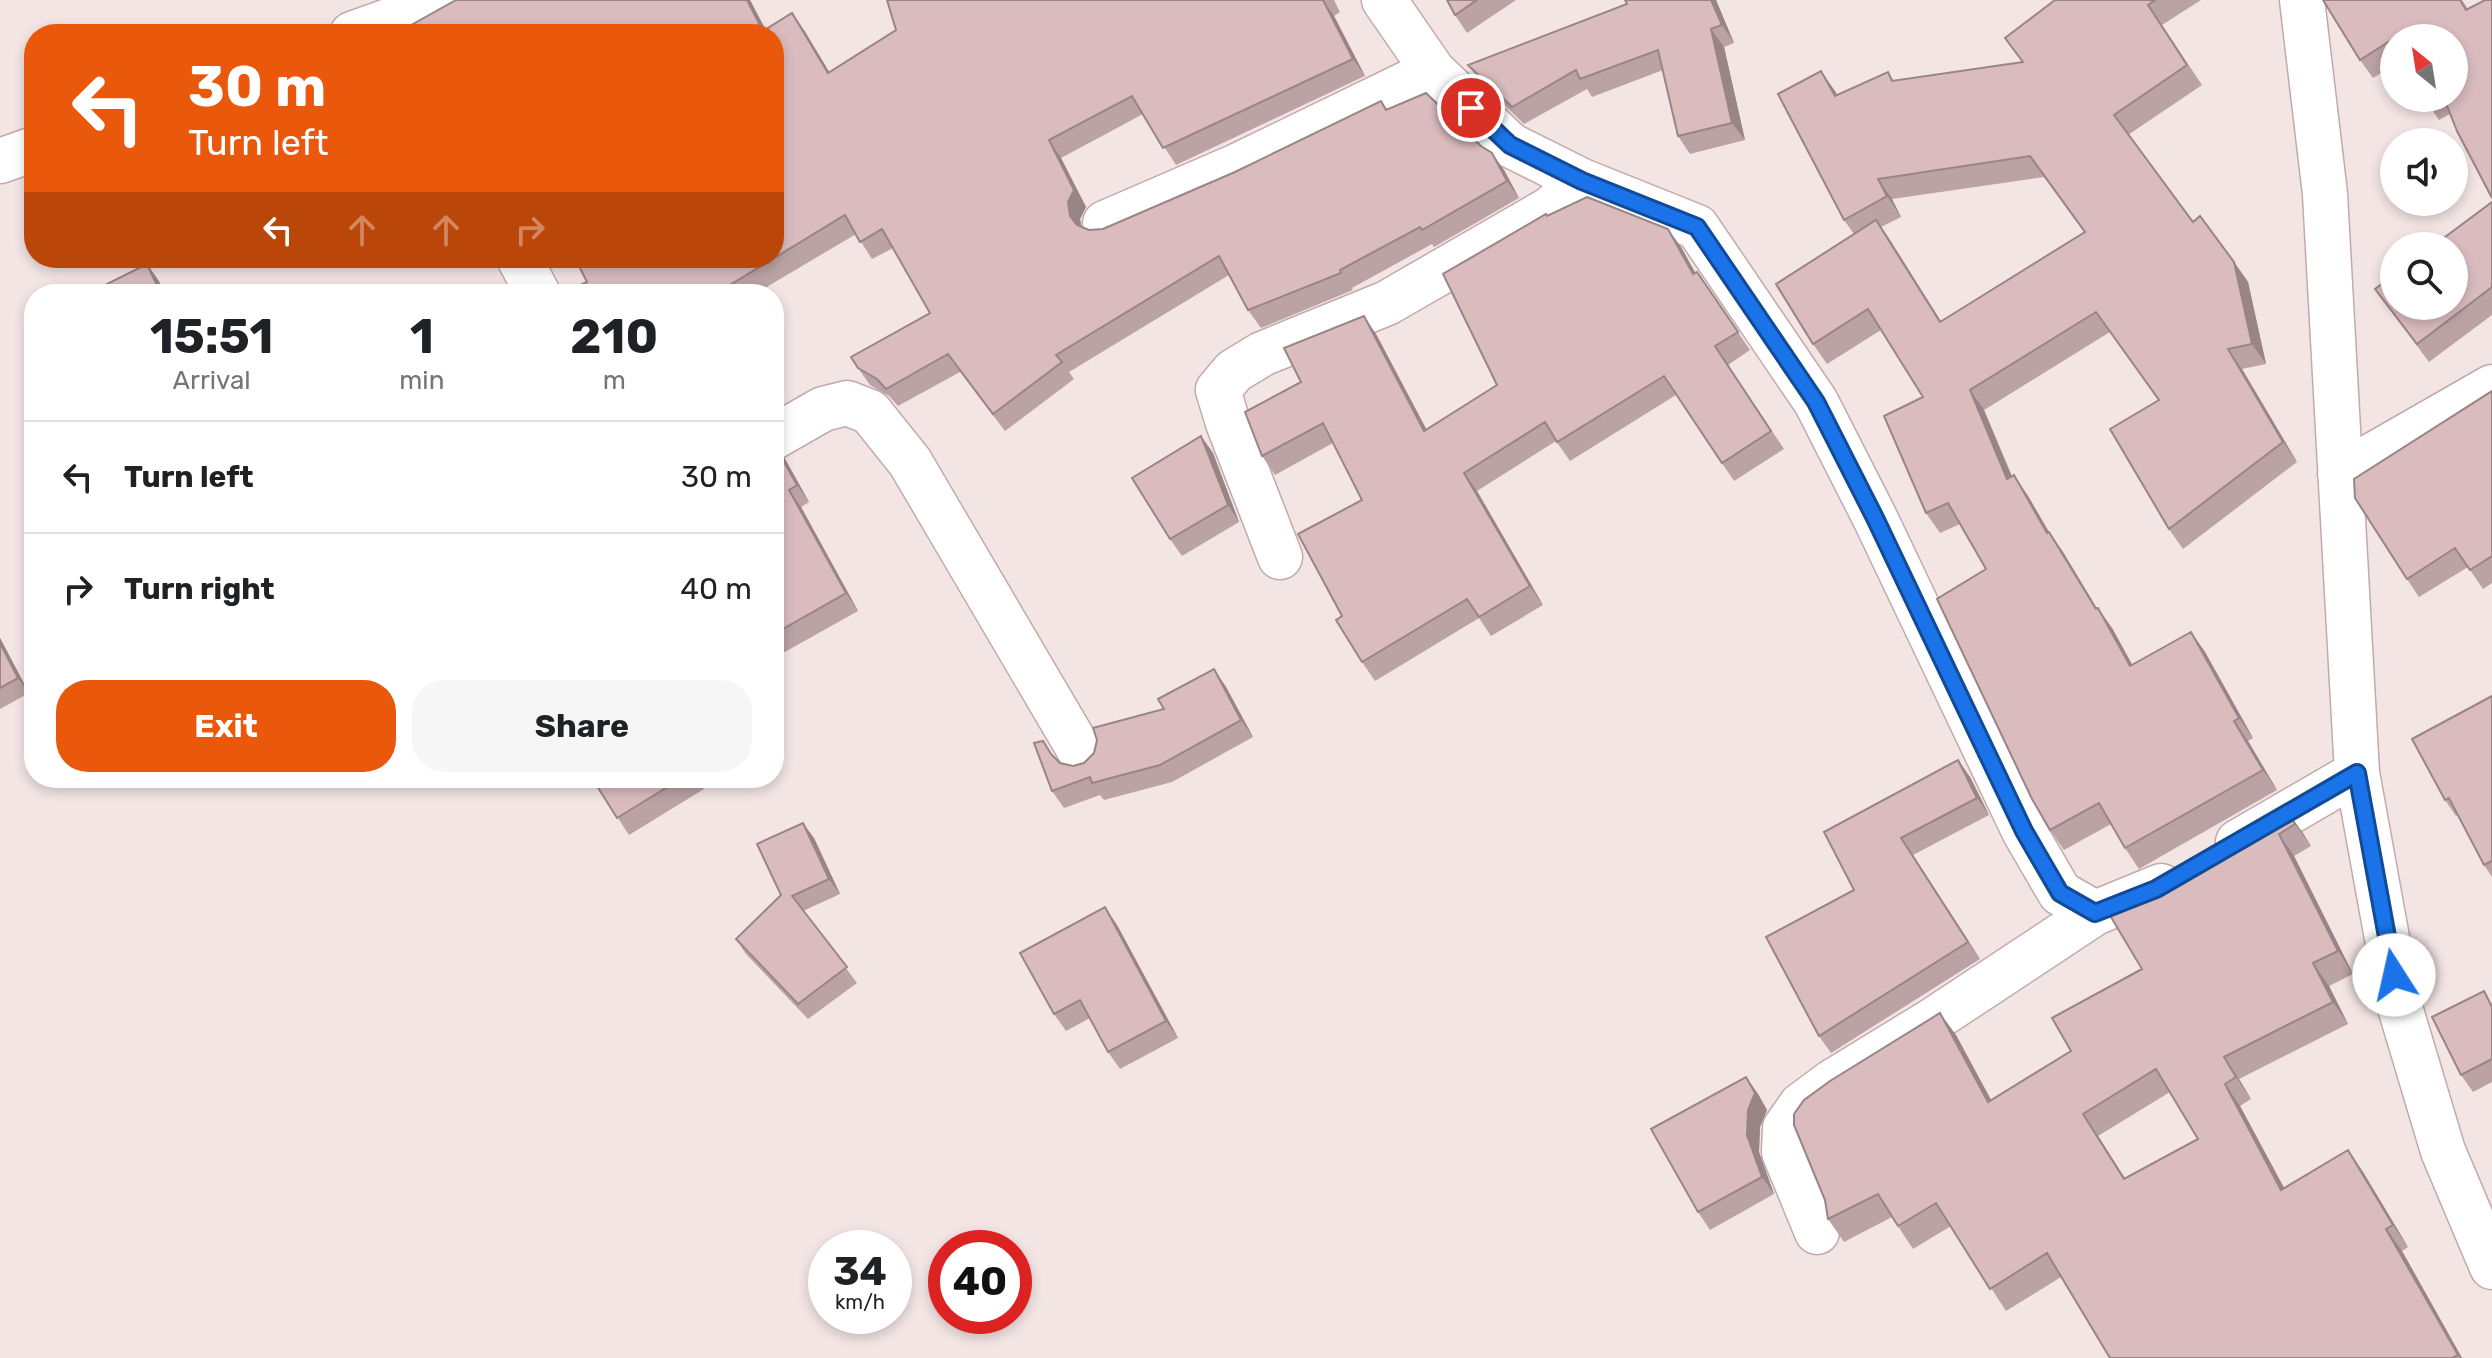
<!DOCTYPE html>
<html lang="en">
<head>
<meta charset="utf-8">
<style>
  :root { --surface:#fff; --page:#f6f6f6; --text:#202124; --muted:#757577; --line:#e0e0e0; --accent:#ea580c }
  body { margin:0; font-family:Rubik,sans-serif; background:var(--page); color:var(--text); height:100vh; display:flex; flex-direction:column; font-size:30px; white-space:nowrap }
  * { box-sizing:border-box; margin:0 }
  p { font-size:26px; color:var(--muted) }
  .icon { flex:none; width:44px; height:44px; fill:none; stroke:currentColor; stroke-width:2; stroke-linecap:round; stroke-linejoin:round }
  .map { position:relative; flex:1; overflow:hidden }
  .details { position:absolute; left:24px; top:284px; width:760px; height:504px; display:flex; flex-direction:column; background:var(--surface); border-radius:32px; box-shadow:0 4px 12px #0003 }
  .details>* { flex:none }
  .banner { position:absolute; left:24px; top:24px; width:760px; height:244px; border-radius:32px; box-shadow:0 4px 12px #0003; background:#ea580c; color:#fff; overflow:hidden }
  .needle { width:52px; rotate:330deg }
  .controls { position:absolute; left:2380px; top:24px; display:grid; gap:16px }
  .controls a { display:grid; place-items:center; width:88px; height:88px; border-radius:50%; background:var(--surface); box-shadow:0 4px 12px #0003; font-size:40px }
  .speed { position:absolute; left:808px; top:1230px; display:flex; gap:16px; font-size:40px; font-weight:700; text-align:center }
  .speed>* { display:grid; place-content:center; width:104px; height:104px; border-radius:50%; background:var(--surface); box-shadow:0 4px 12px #0003; line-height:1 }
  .speed small { font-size:20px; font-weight:400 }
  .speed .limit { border:12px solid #d22; background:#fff; color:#111 }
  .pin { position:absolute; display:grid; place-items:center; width:68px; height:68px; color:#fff; margin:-34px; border:4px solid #fff; border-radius:50%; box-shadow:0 2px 8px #0007 }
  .me { position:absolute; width:88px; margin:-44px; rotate:350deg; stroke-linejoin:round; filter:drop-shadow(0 0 6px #0008) }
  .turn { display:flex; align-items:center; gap:28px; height:168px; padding:0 32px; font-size:36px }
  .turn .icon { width:104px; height:104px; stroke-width:2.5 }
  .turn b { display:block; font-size:56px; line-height:68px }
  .lanes { display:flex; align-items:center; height:76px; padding:0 32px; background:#0003; justify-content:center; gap:40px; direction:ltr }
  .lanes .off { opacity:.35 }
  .eta { display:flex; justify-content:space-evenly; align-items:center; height:136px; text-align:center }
  .eta b { font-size:48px; font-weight:700; line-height:56px }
  .primary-button { display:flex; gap:16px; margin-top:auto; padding:16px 32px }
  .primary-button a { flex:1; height:92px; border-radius:32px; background:var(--accent); color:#fff; font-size:32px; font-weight:700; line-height:92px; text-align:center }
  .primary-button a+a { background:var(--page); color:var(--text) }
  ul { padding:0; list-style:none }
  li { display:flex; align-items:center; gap:24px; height:112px; padding:0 32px; border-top:2px solid var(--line) }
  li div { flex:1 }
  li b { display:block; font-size:30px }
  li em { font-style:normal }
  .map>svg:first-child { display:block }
</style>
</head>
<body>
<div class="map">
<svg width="2492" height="1358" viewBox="0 0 2492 1358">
  <rect width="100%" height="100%" fill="#f4e5e5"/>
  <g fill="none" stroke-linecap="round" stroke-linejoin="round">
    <g stroke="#c3aaaa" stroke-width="47">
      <path id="minor" d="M 1384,0 L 1433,71 L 1510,145 L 1582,181 L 1697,227 L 1816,402 L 1875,518 L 2024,831 L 2060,893 L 2095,913 L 2161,886
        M 2302,0 L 2325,194 L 2357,773 L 2399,1004 L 2443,1151 L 2492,1267
        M 352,34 L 447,0
        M 0,161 L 34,149
        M 1105,223 L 1237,166 L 1433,71
        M 519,258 L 538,294
        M 774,437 L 823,409 L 847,403 L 870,412 L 910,462 L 1084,758
        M 2340,474 L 2492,387
        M 1280,557 L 1228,423 L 1218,390 L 1234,371 L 1262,354 L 1387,303 L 1550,209 L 1582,181
        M 2238,842 L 2357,773
        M 1817,1232 L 1784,1152 L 1785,1128 L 1801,1105 L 1832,1082 L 1930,1022 L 2095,913"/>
    </g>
    <use href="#minor" stroke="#fff" stroke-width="44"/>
  </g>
  <path fill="#bba2a4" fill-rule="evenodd" d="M 750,0 L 765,30 L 804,30 L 829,72 L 896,30 L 887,0 L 1334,0 L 1340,12 L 1334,16 L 1365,76 L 1176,165 L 1143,114 L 1061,158 L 1086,207 L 1080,219 L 1082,227 L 1089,230 L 1103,229 L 1235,172 L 1381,101 L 1388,110 L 1504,170 L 1519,198 L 1434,247 L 1432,244 L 1352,288 L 1353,290 L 1261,328 L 1248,310 L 1229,275 L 1069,372 L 1074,379 L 1005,431 L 960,372 L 898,406 L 889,396 L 870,385 L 858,368 L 930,313 L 893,248 L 872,259 L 856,234 L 755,294 L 561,294 L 774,258 Z
    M 1447,0 L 1516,0 L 1467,33 L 1455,15 Z
    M 1625,0 L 1716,0 L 1734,43 L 1724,47 L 1745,140 L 1690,154 L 1678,136 L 1663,70 L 1592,97 L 1587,89 L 1524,124 L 1481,82 L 1468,65 L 1627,4 Z
    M 2055,0 L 2201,0 L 2162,25 L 2202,85 L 2128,135 L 2193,222 L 2234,262 L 2248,282 L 2266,364 L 2242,369 L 2297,462 L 2183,549 L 2169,529 L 2159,400 L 2110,332 L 1984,410 L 2012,476 L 2028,496 L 2049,532 L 2063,552 L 2097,609 L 2112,628 L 2132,665 L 2191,632 L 2205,652 L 2253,738 L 2248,741 L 2277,790 L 2139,869 L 2125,848 L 2111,824 L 2064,850 L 2050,830 L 1986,569 L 1960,524 L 1940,533 L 1926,513 L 1923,397 L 1881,330 L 1827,364 L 1813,344 L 1854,234 L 1844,220 L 1821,71 L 1837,95 L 1888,72 L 1894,81 L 2022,62 L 2005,38 ZM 2044,177 L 2084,232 L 1941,322 L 1881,227 L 1901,217 L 1892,199 Z
    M 2323,0 L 2462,0 L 2468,9 L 2485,0 L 2492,0 L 2492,198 L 2457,131 L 2450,114 L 2439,120 L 2424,98 L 2454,98 L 2454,38 L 2394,38 L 2394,65 L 2373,78 L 2360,60 Z
    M 2492,202 L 2492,315 L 2429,362 L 2375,289 Z
    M 1548,216 L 1681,247 L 1695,273 L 1697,272 L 1750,350 L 1728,365 L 1784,449 L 1734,481 L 1676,395 L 1570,461 L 1556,441 L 1477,491 L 1543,605 L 1491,636 L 1479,618 L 1375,681 L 1362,662 L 1342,616 L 1362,500 L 1333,443 L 1275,475 L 1262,456 L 1301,382 L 1376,334 L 1427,430 L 1497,385 Z
    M 2492,391 L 2492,583 L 2483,589 L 2468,567 L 2419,597 L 2407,579 Z
    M 1201,436 L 1213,453 L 1239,522 L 1182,556 L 1170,539 Z
    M 774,443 L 785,459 L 809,502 L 801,507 L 858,611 L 774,658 Z
    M 0,638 L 29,693 L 0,709 Z
    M 1214,669 L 1226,687 L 1253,737 L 1172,782 L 1104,800 L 1100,795 L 1064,808 L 1052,791 L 1055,758 L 1060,763 L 1073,766 L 1084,763 L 1164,709 Z
    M 2492,696 L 2492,877 L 2484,865 L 2458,814 L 2456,816 L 2445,800 Z
    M 1958,760 L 1970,777 L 1989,815 L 1913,855 L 1980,959 L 1831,1053 L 1819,1036 L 1854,890 Z
    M 592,778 L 696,778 L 704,789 L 629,835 Z
    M 2287,811 L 2311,846 L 2294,856 L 2353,974 L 2329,986 L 2348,1024 L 2239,1079 L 2251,1099 L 2240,1106 L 2284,1188 L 2348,1150 L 2363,1172 L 2408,1247 L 2402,1251 L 2462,1358 L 2110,1358 L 2061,1277 L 2006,1311 L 1951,1226 L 1913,1249 L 1892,1217 L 1844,1242 L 1828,1219 L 1956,1035 L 1991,1100 L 2071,1051 L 2142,969 L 2153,888 ZM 2170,1092 L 2198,1139 L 2125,1178 L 2098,1136 Z
    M 814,838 L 840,894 L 803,911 L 857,983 L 808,1019 L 746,954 L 736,939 L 781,895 Z
    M 1117,925 L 1178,1038 L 1120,1069 L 1108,1052 L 1090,1018 L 1066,1031 L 1054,1014 Z
    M 2492,1002 L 2492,1082 L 2473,1092 L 2461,1075 Z
    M 1746,1077 L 1758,1094 L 1767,1110 L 1760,1127 L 1759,1152 L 1774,1194 L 1710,1230 L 1698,1212 Z"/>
  <path fill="#998486" d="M 747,0 L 750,0 L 768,34 L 765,34 Z
    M 1323,0 L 1334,16 L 1365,76 L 1353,59 Z
    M 1711,0 L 1716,0 L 1734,43 L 1722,25 Z
    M 792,13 L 804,30 L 840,90 L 828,73 Z
    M 1711,29 L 1724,47 L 1745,140 L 1732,123 Z
    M 1821,71 L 1835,91 L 1849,116 L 1835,96 Z
    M 1049,140 L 1061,158 L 1086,207 L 1080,219 L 1082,234 L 1070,216 Z
    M 1492,153 L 1504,170 L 1519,198 L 1507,181 Z
    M 1878,179 L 1892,199 L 1901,217 L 1887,196 Z
    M 1876,220 L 1890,240 L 1954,342 L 1940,322 Z
    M 1668,229 L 1681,247 L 1706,292 L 1693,274 Z
    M 2234,262 L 2248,282 L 2266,364 L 2252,344 Z
    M 147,264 L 159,281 L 165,294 L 161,294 Z
    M 1364,316 L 1376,334 L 1437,450 L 1424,431 Z
    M 2228,349 L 2242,369 L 2297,462 L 2283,442 Z
    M 1970,390 L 1984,410 L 2021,499 L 2007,479 Z
    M 1201,436 L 1213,453 L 1239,522 L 1228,505 Z
    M 774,443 L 785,459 L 809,502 L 797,485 Z
    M 1464,473 L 1477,491 L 1543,605 L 1530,586 Z
    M 2014,475 L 2028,496 L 2061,553 L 2047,533 Z
    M 789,490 L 801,507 L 858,611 L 846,593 Z
    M 2049,532 L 2063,552 L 2104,620 L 2098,608 L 2112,628 L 2144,686 L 2130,666 Z
    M 2191,632 L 2205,652 L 2253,738 L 2239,718 Z
    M 0,638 L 29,693 L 18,678 L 0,643 Z
    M 1214,669 L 1226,687 L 1253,737 L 1241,720 Z
    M 2234,721 L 2248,741 L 2277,790 L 2263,770 Z
    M 1958,760 L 1970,777 L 1989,815 L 1977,798 Z
    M 2287,811 L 2303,833 L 2311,846 L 2295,824 Z
    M 803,823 L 814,838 L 840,894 L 829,879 Z
    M 2279,834 L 2294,856 L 2353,974 L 2338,951 Z
    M 1901,838 L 1913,855 L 1980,959 L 1968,942 Z
    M 1105,907 L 1117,925 L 1178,1038 L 1166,1021 Z
    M 2313,963 L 2329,986 L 2348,1024 L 2333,1002 Z
    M 1940,1013 L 1956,1035 L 2004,1124 L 1988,1102 Z
    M 2224,1057 L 2239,1079 L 2251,1099 L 2236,1077 Z
    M 1746,1077 L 1758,1094 L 1767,1110 L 1760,1127 L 1759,1152 L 1774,1194 L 1762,1177 L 1747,1135 Z
    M 2225,1084 L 2240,1106 L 2297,1212 L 2281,1190 Z
    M 2083,1114 L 2098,1136 L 2139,1201 L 2124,1179 Z
    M 2348,1150 L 2363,1172 L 2408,1247 L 2393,1225 Z
    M 2386,1229 L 2402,1251 L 2462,1358 L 2460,1358 L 2458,1355 Z"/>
  <path fill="#dabcbf" stroke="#998486" stroke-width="2" fill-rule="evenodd" d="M 456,0 L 747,0 L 763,31 L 792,13 L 828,73 L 896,30 L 887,0 L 1323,0 L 1353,59 L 1163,148 L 1132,96 L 1049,140 L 1074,190 L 1068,202 L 1070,216 L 1077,225 L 1089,230 L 1103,229 L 1235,172 L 1381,101 L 1386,110 L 1426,93 L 1481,146 L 1492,153 L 1507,181 L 1422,230 L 1420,227 L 1340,270 L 1341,273 L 1248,310 L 1219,256 L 1056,355 L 1062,362 L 993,414 L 948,354 L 886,389 L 877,379 L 858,368 L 851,357 L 930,313 L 882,229 L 860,242 L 845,215 L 715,294 L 561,294 L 587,282 L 575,258 L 774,258 L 774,34 L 419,34 L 413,24 Z
    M 1447,0 L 1477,0 L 1455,15 Z
    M 1625,0 L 1711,0 L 1722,25 L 1711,29 L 1732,123 L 1678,136 L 1658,50 L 1580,79 L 1576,70 L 1512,107 L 1468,65 L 1627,4 Z
    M 2055,0 L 2155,0 L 2148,5 L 2187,65 L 2114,115 L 2193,222 L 2200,216 L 2234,262 L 2252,344 L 2228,349 L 2283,442 L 2169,529 L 2110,429 L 2159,400 L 2096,312 L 1970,390 L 2007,479 L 2014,475 L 2047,533 L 2049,532 L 2096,609 L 2098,608 L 2130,666 L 2191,632 L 2239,718 L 2234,721 L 2263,770 L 2125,848 L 2099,803 L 2050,830 L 2032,799 L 1937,599 L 1986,569 L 1948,503 L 1926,513 L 1884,416 L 1923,397 L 1868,309 L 1813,344 L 1776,284 L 1876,220 L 1940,322 L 2085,232 L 2030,156 L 1878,179 L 1887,196 L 1844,220 L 1778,94 L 1821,71 L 1835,96 L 1888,72 L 1892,81 L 2023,62 L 2005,38 Z
    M 2323,0 L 2460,0 L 2466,10 L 2485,0 L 2492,0 L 2492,198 L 2457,131 L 2444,98 L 2454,98 L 2454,38 L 2394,38 L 2394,41 L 2393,39 L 2360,60 Z
    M 1587,197 L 1668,229 L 1693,274 L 1697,272 L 1738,332 L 1715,346 L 1771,431 L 1722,463 L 1664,376 L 1557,442 L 1545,422 L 1464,473 L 1530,586 L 1479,617 L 1467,599 L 1362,662 L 1336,620 L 1342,616 L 1298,534 L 1362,500 L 1323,423 L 1262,456 L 1245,412 L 1301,382 L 1284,348 L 1364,316 L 1424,431 L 1497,385 L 1443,274 L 1546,214 L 1547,216 Z
    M 2492,202 L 2492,287 L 2417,344 L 2375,289 L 2394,275 L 2394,306 L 2454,306 L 2454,246 L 2433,246 Z
    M 147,264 L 161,294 L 104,294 L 101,287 Z
    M 2492,391 L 2492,556 L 2470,570 L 2455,548 L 2407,579 L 2355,498 L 2354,479 Z
    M 1201,436 L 1228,505 L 1170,539 L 1132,478 Z
    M 774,444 L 797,485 L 789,490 L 846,593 L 774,634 Z
    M 0,643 L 18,678 L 0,688 Z
    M 1214,669 L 1241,720 L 1160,765 L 1092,783 L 1090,777 L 1052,791 L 1034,743 L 1043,741 L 1051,754 L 1060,763 L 1073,766 L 1084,763 L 1094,753 L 1097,740 L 1093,728 L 1164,709 L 1158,699 Z
    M 2492,696 L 2492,861 L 2484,865 L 2449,798 L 2445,800 L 2412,739 Z
    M 1958,760 L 1977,798 L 1901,838 L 1968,942 L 1819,1036 L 1766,937 L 1854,890 L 1824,832 Z
    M 592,778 L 682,778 L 617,818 Z
    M 2287,811 L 2295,824 L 2279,834 L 2338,951 L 2313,963 L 2333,1002 L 2224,1057 L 2236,1077 L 2225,1084 L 2281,1190 L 2348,1150 L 2393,1225 L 2386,1229 L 2458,1355 L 2452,1358 L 2110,1358 L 2047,1253 L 1990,1289 L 1936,1203 L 1898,1226 L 1878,1194 L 1828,1219 L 1825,1200 L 1794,1125 L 1794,1114 L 1804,1100 L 1830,1081 L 1940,1013 L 1988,1102 L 2071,1051 L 2052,1018 L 2142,969 L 2105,907 L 2153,888 ZM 2156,1069 L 2198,1139 L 2124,1179 L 2083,1114 Z
    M 803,823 L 829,879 L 792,896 L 847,967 L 798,1004 L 736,939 L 781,895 L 757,844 Z
    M 1105,907 L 1166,1021 L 1108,1052 L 1080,1000 L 1054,1014 L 1020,953 Z
    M 2484,991 L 2492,1007 L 2492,1059 L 2461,1075 L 2432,1017 Z
    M 1746,1077 L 1755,1093 L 1748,1110 L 1747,1135 L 1762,1177 L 1698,1212 L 1651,1129 Z"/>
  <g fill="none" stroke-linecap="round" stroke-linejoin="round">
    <g stroke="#114b97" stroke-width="20">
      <path id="route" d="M 1471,108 L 1510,145 L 1582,181 L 1697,227 L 1816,402 L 1875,518 L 2024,831 L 2060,893 L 2095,913 L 2156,889 L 2357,773 L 2394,975"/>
    </g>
    <use href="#route" stroke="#1a73e8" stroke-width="14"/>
  </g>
</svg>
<div class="controls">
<a><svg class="needle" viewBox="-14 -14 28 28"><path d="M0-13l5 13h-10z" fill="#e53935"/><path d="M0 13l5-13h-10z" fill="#757577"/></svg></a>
<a><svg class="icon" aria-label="sound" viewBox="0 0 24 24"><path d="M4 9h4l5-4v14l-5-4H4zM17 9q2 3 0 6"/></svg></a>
<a><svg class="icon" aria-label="search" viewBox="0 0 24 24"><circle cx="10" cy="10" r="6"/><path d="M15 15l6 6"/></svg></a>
</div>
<div class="speed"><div>34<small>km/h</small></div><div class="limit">40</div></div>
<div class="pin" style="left:1471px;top:108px;background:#d93025"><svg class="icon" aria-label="arrive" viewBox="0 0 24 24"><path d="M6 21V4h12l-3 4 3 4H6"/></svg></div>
<svg class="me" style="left:2394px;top:975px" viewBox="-20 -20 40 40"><circle r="19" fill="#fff"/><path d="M0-13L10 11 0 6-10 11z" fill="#1a73e8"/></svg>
<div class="banner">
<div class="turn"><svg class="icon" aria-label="left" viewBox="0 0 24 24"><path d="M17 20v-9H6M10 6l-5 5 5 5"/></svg><div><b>30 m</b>Turn left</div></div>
<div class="lanes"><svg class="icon" aria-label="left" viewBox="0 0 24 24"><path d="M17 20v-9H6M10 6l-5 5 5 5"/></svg><svg class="icon off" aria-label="ahead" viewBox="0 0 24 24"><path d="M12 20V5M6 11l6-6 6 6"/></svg><svg class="icon off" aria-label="ahead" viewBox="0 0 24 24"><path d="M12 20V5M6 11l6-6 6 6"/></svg><svg class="icon off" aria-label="right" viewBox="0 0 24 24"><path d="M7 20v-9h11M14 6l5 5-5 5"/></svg></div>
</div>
<section class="details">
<div class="eta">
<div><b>15:51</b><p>Arrival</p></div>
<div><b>1</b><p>min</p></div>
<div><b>210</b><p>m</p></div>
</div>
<ul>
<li><svg class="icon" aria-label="left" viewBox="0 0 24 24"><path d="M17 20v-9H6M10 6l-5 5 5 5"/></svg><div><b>Turn left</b></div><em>30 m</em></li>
<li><svg class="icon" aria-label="right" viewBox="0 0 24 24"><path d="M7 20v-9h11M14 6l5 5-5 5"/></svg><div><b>Turn right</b></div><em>40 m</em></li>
</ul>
<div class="primary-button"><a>Exit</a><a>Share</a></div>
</section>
</div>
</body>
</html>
